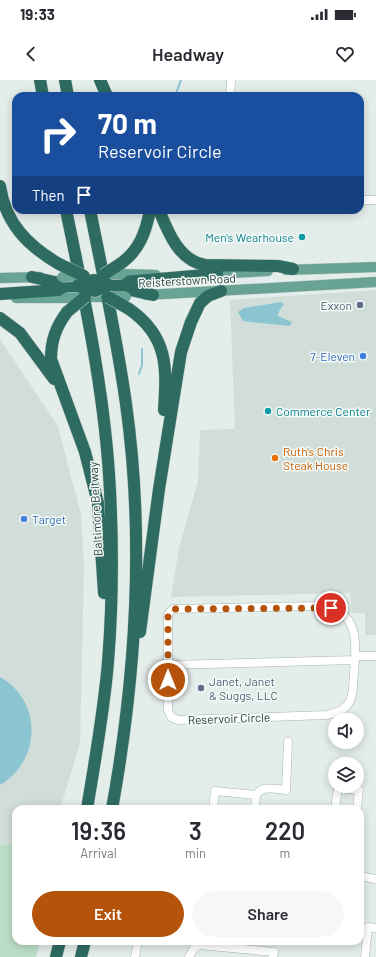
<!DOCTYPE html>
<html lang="en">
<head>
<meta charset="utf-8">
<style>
  :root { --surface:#fff; --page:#f7f7f7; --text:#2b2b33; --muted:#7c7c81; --accent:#b45309 }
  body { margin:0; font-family:Barlow,sans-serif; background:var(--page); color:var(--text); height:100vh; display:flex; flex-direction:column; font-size:15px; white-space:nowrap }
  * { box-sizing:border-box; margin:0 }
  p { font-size:13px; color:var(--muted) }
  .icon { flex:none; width:22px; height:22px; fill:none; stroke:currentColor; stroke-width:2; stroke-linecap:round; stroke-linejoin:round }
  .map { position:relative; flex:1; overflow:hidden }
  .sheet { position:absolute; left:12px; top:725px; width:352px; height:140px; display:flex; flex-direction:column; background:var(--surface); border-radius:12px; box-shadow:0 2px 10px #0003 }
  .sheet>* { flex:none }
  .top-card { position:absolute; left:12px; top:12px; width:352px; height:122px; border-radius:12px; box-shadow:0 2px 10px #0003; background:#1a4fa0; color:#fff; overflow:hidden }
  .controls { position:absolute; left:328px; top:633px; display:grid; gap:8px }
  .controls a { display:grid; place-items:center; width:36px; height:36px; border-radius:50%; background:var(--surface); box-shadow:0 2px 10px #0003; font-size:20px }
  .pin { position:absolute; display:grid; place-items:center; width:34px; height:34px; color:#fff; margin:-17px; border:2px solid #fff; border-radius:50%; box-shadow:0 1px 4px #0007 }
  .me { position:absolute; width:44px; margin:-22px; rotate:0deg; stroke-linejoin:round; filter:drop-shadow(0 0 3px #0008) }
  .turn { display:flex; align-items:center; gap:14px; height:84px; padding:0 20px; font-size:18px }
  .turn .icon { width:52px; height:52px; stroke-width:2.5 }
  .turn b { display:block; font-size:28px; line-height:34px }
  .then { display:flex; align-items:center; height:38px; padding:0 20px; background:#0003; gap:8px; font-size:15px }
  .eta { display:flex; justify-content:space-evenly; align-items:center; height:68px; text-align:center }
  .eta b { font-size:24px; font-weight:600; line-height:28px }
  .cta { display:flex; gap:8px; margin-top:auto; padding:8px 20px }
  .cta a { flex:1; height:46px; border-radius:24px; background:var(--accent); color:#fff; font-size:16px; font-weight:600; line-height:46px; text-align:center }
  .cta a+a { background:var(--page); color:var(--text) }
  .status { display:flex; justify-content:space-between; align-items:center; height:28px; padding:0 20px; background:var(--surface); direction:ltr }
  .status svg { height:11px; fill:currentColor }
  header { display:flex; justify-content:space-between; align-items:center; height:52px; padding:0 20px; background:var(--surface); font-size:18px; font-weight:600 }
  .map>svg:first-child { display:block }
</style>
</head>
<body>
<div class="status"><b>19:33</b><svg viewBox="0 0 49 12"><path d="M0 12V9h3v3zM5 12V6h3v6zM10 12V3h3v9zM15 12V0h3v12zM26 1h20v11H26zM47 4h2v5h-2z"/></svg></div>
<header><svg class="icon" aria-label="back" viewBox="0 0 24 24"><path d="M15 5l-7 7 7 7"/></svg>Headway<svg class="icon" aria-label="heart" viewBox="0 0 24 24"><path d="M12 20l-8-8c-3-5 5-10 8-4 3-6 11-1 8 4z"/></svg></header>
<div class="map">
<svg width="376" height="877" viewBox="0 0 376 877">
  <rect width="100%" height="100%" fill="#e3ede9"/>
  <path fill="#d1ddd8" d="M 376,210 L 376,555 L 365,555 L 365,533 L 352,533 L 350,513 L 171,517 L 179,468 L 198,401 L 200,350 L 235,349 L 230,220 Z
    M 0,259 L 58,346 L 81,435 L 84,486 L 80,664 L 60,729 L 16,729 L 16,765 L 0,765 Z"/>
  <path fill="#bcdec6" d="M 0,765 L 16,765 L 16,861 L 40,861 L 36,877 L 0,877 Z"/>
  <path fill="#8bc5d2" d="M 281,222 L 284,224 L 279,231 L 278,236 L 292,242 L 290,246 L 243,241 L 238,232 L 244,228 Z
    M 0,597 C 43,621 41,681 0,705 Z"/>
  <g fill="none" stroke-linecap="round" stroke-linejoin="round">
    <path stroke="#8bc5d2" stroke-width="2" d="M 175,16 L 181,0
      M 139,294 L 142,285 L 142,269"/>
    <g stroke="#a6b5b0" stroke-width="9">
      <path id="minor" d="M 230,16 L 231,0
        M 360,120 L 376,120
        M 321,526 C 359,530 357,563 354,593 C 353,602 354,613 350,621 C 346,630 336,633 327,635 L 178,640 L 171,637 L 168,630 L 168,534 L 173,529 Z
        M 356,576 L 376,576
        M 168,585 L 355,580
        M 256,715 C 262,705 276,709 286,710 L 288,662
        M 213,729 L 215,711 L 256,715 L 255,729
        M 335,729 L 338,708 L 359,710 L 357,729
        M 360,796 L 376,799
        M 135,877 L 138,861
        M 189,877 L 194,868 L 199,865 L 274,872 L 273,877
        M 365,877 L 368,847 L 376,848"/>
    </g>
    <g stroke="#c1c9c7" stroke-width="11">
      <path id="major" d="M 286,190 L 376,187
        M 122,194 L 156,195
        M 210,194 L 268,191
        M 0,198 L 40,197
        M 146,215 L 376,202
        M 85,217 L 108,217
        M 16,218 L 66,218"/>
    </g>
    <g stroke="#c1c9c7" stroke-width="13">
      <path id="highway" d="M 40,0 L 43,16
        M 65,0 L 68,16
        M 100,0 L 107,16
        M 0,106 C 5,143 28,166 59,184
        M 66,130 C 84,216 103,305 109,394 C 113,456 113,520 108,582 C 104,631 95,680 87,729
        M 90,130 C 103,195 117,259 126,324 C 145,459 136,596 112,729
        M 159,130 C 168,152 179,181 205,185 L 278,186 L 293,189
        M 120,184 C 139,171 146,152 150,130
        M 32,197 L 73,206
        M 109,205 L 124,202 L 217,194
        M 112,206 L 153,215
        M 0,214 L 59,210 L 77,206
        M 129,229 C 168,256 167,287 164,330
        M 67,232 C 56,247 51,260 51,279 L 85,372 L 98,423 L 104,513
        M 0,238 L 20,253 L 54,299
        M 140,552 L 159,409 L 181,272 L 191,242 L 200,223 L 208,216 L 221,211
        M 56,877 L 60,861
        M 81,877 L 85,861"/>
    </g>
    <use href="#minor" stroke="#fff" stroke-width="8"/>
    <use href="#major" stroke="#68a396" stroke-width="10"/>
    <use href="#highway" stroke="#2e6c61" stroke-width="12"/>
    <g stroke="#c1c9c7" stroke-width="11" stroke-linecap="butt">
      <path id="major-bridge" d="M 103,195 L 122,194
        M 62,197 L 84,196
        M 108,217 L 126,217
        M 66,218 L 85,217"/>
    </g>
    <g stroke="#c1c9c7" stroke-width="13" stroke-linecap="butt">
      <path id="highway-bridge" d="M 59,184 L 84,196
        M 103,195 L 120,184
        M 77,206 L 94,200 L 109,205
        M 77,206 L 95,211 L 109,205
        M 108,217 L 129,229
        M 67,232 L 85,217"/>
    </g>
    <use href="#major-bridge" stroke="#68a396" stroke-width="10"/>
    <use href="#highway-bridge" stroke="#2e6c61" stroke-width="12"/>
  </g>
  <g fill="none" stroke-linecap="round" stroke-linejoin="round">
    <path stroke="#b45309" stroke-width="7" stroke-dasharray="0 12.6" d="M 168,600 L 168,534 L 173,529 L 331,528"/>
  </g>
  <g fill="#0f9aa8" stroke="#f4faf7" stroke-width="1.5">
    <circle cx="302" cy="157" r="4"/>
    <circle cx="268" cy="331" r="4"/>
  </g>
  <g fill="#5c6f8a" stroke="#f4faf7" stroke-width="1.5">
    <circle cx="360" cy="225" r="4"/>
    <circle cx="201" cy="608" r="4"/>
  </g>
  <g fill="#3f7fe0" stroke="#f4faf7" stroke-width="1.5">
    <circle cx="363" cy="276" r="4"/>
    <circle cx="24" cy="439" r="4"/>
  </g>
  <circle fill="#e8710a" stroke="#f4faf7" stroke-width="1.5" cx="275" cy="378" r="4"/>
  <g text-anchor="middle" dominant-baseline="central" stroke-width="3" stroke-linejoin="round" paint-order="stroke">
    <g font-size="12" fill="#0d838f" stroke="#f4faf7" text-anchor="end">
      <text x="294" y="157">Men's Wearhouse</text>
      <text x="276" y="331" text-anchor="start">Commerce Center</text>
    </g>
    <g font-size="12" fill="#233f38" stroke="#f4faf7">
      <text transform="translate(187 200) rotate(-3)">Reisterstown Road</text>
      <text transform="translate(95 429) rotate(-93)">Baltimore Beltway</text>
      <text transform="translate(229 638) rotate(-2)">Reservoir Circle</text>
    </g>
    <g font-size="12" fill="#4e5e75" stroke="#f4faf7" text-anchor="end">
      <text x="352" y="225">Exxon</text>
      <text x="209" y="601" text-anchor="start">Janet, Janet<tspan x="209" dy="14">&amp; Suggs, LLC</tspan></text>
    </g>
    <g font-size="12" fill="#366cbe" stroke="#f4faf7" text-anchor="end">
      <text x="355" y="276">7-Eleven</text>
      <text x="32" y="439" text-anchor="start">Target</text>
    </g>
    <g font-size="12" fill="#c56008" stroke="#f4faf7" text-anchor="start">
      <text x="283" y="371">Ruth's Chris<tspan x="283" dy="14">Steak House</tspan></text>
    </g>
  </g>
</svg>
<div class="controls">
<a><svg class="icon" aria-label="sound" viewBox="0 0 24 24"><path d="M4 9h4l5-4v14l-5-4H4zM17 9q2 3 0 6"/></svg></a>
<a><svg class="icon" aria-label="layers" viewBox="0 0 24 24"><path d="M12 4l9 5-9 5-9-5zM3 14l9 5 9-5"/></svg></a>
</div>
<div class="pin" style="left:331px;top:528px;background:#d93025"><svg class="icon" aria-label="arrive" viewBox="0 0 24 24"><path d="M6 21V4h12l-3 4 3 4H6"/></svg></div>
<svg class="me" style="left:168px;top:600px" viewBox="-20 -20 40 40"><circle r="17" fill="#b45309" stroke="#fff" stroke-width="3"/><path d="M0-11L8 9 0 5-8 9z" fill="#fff"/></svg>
<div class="top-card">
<div class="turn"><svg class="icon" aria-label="right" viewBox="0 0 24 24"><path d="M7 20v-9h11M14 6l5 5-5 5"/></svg><div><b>70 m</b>Reservoir Circle</div></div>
<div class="then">Then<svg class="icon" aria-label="arrive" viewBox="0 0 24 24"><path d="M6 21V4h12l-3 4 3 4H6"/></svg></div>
</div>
<section class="sheet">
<div class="eta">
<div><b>19:36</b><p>Arrival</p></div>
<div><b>3</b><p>min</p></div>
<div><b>220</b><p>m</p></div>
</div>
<div class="cta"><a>Exit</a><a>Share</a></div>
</section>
</div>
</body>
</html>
